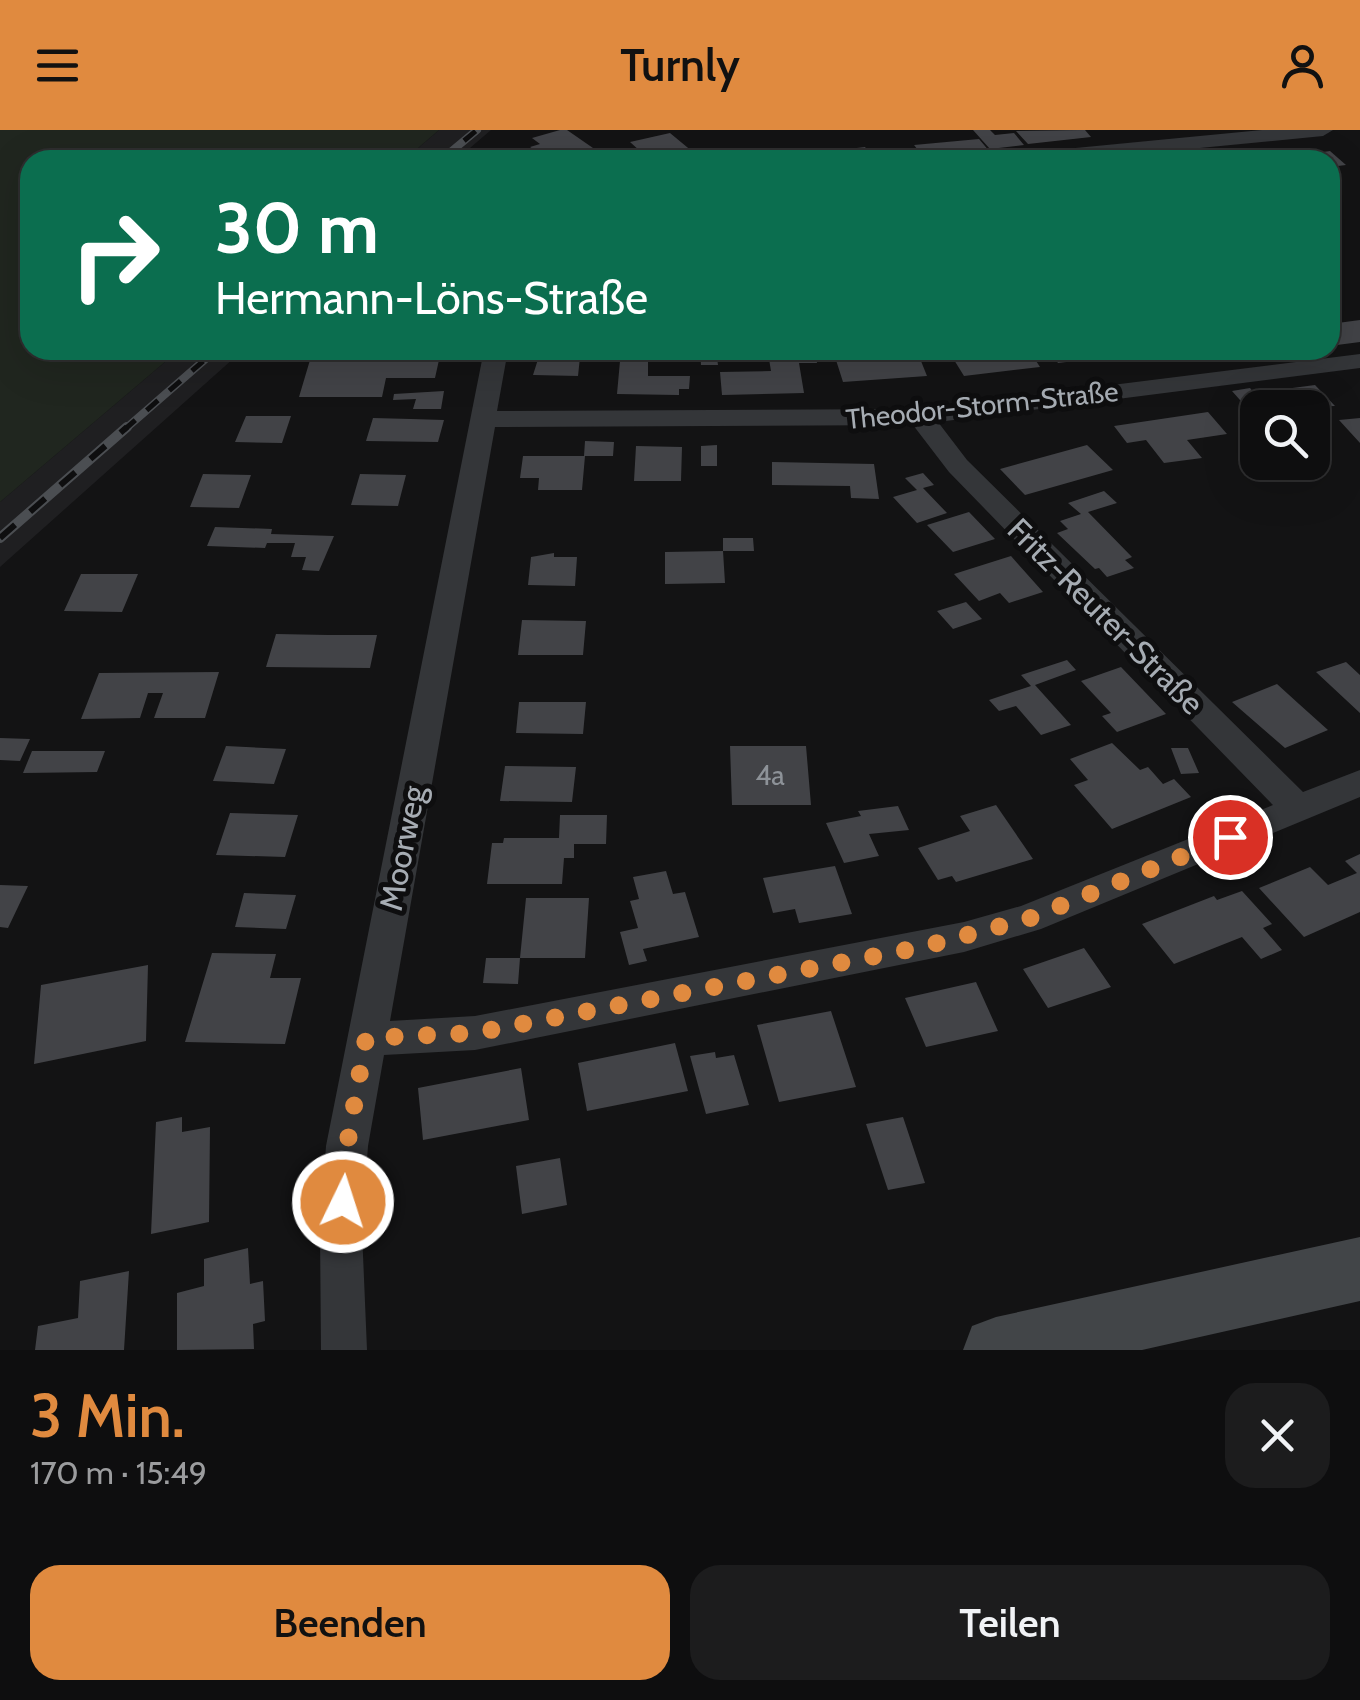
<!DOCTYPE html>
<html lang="de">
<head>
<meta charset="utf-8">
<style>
  :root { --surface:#0e0e0f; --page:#1c1c1d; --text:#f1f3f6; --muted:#9b9c9e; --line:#2e2e2f; --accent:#e08a3f }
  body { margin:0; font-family:Cabin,sans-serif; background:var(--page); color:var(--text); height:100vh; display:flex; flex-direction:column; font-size:38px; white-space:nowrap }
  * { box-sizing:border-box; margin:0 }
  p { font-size:32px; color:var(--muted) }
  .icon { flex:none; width:55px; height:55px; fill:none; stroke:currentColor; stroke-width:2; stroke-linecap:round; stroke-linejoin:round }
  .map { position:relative; height:1220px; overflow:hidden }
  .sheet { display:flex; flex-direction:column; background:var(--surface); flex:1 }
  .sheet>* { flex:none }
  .guide { position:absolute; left:20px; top:20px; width:1320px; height:210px; border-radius:30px; box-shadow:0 10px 40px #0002,0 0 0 2px var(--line); background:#0b6e4f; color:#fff; overflow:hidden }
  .controls { position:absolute; left:1240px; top:260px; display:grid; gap:20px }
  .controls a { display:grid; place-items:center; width:90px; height:90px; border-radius:20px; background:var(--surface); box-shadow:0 10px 40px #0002,0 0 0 2px var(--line); font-size:50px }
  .pin { position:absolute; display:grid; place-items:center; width:85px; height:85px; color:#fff; margin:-42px; border:5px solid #fff; border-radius:50%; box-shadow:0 2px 10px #0007 }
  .me { position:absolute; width:110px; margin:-55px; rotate:4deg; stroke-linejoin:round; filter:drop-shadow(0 0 8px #0008) }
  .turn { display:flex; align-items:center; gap:35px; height:210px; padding:0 30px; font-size:45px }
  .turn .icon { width:130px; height:130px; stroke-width:2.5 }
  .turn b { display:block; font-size:70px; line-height:85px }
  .round { display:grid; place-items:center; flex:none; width:105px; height:105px; border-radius:30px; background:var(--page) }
  .overview { display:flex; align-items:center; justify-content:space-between; height:170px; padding:0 30px }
  h1 { font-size:60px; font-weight:600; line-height:75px; color:var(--accent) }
  .action { display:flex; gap:20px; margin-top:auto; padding:20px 30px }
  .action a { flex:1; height:115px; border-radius:30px; background:var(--accent); color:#111; font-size:40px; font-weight:600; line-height:115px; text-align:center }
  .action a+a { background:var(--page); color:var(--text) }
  header { display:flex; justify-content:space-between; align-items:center; height:130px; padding:0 30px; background:var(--accent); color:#111; font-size:45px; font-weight:600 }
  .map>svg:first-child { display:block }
</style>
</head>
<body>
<header><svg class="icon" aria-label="menu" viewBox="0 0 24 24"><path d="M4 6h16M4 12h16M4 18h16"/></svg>Turnly<svg class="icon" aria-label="person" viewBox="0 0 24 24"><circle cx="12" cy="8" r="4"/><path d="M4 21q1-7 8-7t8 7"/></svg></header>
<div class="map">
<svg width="1360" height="1220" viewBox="0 0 1360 1220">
  <rect width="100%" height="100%" fill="#131314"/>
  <path fill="#1f1f21" d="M 439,0 L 491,0 L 456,30 L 404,30 Z
    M 179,220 L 243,220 L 0,437 L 0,372 Z"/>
  <path fill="#20261f" d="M 0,0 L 439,0 L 404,30 L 30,30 L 30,220 L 179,220 L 0,372 Z"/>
  <path fill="#424347" d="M 560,0 L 567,0 L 593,18 L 549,30 L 530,17 L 540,14 L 532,8 Z
    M 973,0 L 990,0 L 995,5 L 1014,3 L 1024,15 L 990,19 Z
    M 1085,0 L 1091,7 L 1028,14 L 1016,1 Z
    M 670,3 L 699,27 L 650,30 L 630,12 Z
    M 979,9 L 990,22 L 925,29 L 914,15 Z
    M 865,17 L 875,30 L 803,30 L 799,25 Z
    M 1330,21 L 1346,35 L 1330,37 L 1330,30 L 1268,30 Z
    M 1360,190 L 1360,212 L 1337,215 L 1330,208 L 1330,194 Z
    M 700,220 L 716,220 L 718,235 L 701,235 Z
    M 815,220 L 817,233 L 799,233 L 804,263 L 722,265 L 720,242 L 771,241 L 768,223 Z
    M 996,220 L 1029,220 L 1040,237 L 964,246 L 951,225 Z
    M 1049,220 L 1149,220 L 1149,222 L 1058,233 Z
    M 1190,220 L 1271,220 L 1272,222 L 1204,231 Z
    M 540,223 L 580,227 L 578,246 L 533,245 Z
    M 919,226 L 927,246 L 843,252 L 836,230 Z
    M 310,230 L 439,230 L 435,248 L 386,248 L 382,267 L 299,267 Z
    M 620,231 L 648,231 L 648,246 L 690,246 L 689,259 L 679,259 L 679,265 L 617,264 Z
    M 1315,255 L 1335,276 L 1258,278 L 1255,287 L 1232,261 L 1250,258 L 1254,263 Z
    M 444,261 L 441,279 L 413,279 L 416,269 L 393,270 L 394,264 Z
    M 1208,282 L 1227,304 L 1187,310 L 1202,328 L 1164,333 L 1146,310 L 1127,313 L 1114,296 Z
    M 246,286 L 291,286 L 282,313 L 235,312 Z
    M 373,288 L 411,289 L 444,290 L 438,312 L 366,311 Z
    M 1360,288 L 1360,313 L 1339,290 Z
    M 585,311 L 614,312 L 613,326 L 584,326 Z
    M 717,315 L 717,336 L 701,336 L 701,316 Z
    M 1087,315 L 1113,340 L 1025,365 L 1000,339 Z
    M 636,316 L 682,317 L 681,351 L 634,351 Z
    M 523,326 L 585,326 L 582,360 L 538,360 L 539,348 L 520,348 Z
    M 772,332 L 874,334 L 879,369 L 851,368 L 850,356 L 772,355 Z
    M 923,343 L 934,355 L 923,358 L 947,383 L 917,393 L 893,367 L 917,360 L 905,348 Z
    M 203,344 L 251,345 L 239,378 L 190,377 Z
    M 360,344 L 406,345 L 398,376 L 351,375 Z
    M 1104,361 L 1117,373 L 1088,382 L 1132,427 L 1125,430 L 1134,438 L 1107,447 L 1099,438 L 1095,439 L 1057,403 L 1068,399 L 1060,391 L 1081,384 L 1068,373 Z
    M 969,382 L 995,409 L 953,422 L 927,395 Z
    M 215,397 L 272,399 L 271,404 L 334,406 L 319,441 L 302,440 L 306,427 L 291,427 L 295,413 L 267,413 L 265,418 L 207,416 Z
    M 723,408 L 753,408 L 754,421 L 723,421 Z
    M 723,421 L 725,453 L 665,454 L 665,422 Z
    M 554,423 L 554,427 L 577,427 L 575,456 L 528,455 L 531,427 Z
    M 1011,426 L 1043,462 L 1009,473 L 1000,463 L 979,471 L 954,444 Z
    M 81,444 L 138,444 L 122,482 L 64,481 Z
    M 966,472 L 982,489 L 953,499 L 937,481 Z
    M 522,490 L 586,491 L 583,525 L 518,525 Z
    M 276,504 L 328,505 L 377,505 L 370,538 L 266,537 Z
    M 1067,530 L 1076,540 L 1035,555 L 1071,595 L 1041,605 L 1016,576 L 999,581 L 989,570 L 1031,556 L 1021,545 Z
    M 1346,532 L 1360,545 L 1360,583 L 1316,542 Z
    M 1121,537 L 1166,584 L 1117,602 L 1102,586 L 1111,583 L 1081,551 Z
    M 219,542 L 205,588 L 154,588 L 163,563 L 148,563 L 140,588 L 81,589 L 99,543 Z
    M 1277,554 L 1299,574 L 1328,600 L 1285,618 L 1232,572 Z
    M 519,572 L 586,572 L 583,604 L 516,603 Z
    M 0,608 L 30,609 L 20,631 L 0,630 Z
    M 1112,613 L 1140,640 L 1148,637 L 1163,654 L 1174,649 L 1191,667 L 1112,699 L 1074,655 L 1088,650 L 1070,629 Z
    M 226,616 L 286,619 L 274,654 L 213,651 Z
    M 730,616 L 806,616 L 811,675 L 732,675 Z
    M 1171,618 L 1188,618 L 1199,643 L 1181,644 Z
    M 32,621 L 105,621 L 97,642 L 23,643 Z
    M 505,636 L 576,637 L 572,672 L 500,671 Z
    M 996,675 L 1033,729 L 956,752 L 952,746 L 938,750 L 918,718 L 970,701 L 960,686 Z
    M 898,676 L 909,700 L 869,704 L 879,726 L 844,733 L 826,693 L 861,686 L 858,681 Z
    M 230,683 L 298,685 L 285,727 L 216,725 Z
    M 560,685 L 607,685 L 606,714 L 574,714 L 574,728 L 564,728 L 562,754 L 487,754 L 492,713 L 503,713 L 504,708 L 559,708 Z
    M 1360,724 L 1360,782 L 1304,807 L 1259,758 L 1310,737 L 1328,755 L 1357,743 L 1345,731 Z
    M 835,736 L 852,784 L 799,793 L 795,779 L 773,783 L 763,748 Z
    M 666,741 L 673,764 L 685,762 L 699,807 L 643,819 L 647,831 L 629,835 L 620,802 L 638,798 L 630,771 L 639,769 L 633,747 Z
    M 0,755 L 28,756 L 8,798 L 0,797 Z
    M 1242,761 L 1272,794 L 1263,798 L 1282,820 L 1261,829 L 1242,807 L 1174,834 L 1142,794 L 1214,766 L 1217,770 Z
    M 244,763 L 296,765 L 286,799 L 235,797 Z
    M 526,768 L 589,768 L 585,828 L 520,828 L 518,854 L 483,853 L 486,828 L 520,828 Z
    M 1084,818 L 1111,857 L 1048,878 L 1023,839 Z
    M 212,823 L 276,824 L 270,848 L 301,848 L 285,914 L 185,912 Z
    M 148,835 L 146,911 L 34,934 L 41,855 Z
    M 976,852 L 998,901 L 926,917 L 905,868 Z
    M 831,881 L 856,957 L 779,972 L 757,895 Z
    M 675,913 L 688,961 L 587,981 L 578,933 Z
    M 715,922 L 716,928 L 734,925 L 749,975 L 706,984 L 690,926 Z
    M 521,938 L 529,990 L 423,1010 L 418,958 Z
    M 182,987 L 182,1002 L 210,997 L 209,1092 L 151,1104 L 156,992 Z
    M 903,987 L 925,1053 L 888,1060 L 866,994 Z
    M 560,1028 L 567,1075 L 522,1084 L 516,1036 Z
    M 248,1118 L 250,1154 L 263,1151 L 265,1191 L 253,1194 L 254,1219 L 177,1220 L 177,1163 L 204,1156 L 204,1129 Z
    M 129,1141 L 124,1220 L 35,1220 L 38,1196 L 78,1188 L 80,1151 Z"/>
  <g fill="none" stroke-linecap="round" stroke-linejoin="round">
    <path fill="#343639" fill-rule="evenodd" d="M 763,24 L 771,24 L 775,30 L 764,30 Z"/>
    <path fill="#343639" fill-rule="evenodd" d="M 1262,0 L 1333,0 L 1323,6 L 1076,30 L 1004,30 L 1014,24 Z
      M 484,220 L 508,220 L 497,281 L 920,279 L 1360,224 L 1360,238 L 938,292 L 967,330 L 1303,662 L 1360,640 L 1360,667 L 1041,799 L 964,822 L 475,920 L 384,925 L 368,1016 L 362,1101 L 367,1220 L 321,1220 L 320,1101 L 326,1016 ZM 913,295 L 949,342 L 1273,675 L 1021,776 L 964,792 L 475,886 L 390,891 L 495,297 Z"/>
    <path fill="#424548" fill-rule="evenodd" d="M 1360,1107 L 1360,1171 L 1142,1220 L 963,1220 L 972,1196 L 996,1187 Z"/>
    <g stroke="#4b4e52" stroke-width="8">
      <path id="rail-far1" d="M 441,30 L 477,0
        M 124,300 L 216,220"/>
    </g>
    <g stroke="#4b4e52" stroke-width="10">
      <path id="rail" d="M 0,408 L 127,297"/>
    </g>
    <use href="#rail-far1" stroke="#0e0e0f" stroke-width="5" stroke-dasharray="15" stroke-linecap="butt"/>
    <use href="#rail" stroke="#0e0e0f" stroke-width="6" stroke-dasharray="20" stroke-linecap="butt"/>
  </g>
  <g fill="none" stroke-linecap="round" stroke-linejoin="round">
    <path stroke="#e08a3f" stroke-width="18" stroke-dasharray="0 32.4" d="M 343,1072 L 347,1016 L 366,908 L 475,903 L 922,817 L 1028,789 L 1230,707"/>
  </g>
  <g text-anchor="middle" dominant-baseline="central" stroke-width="10" stroke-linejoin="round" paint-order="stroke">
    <g font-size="28" fill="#a6acb3" stroke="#0e0e0f">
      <text transform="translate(982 275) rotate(-6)">Theodor-Storm-Straße</text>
    </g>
    <g font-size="28" fill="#8d9298">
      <text x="770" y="645">4a</text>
    </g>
    <g font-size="32" fill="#a6acb3" stroke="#0e0e0f">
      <text transform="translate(1106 486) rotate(45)">Fritz-Reuter-Straße</text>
      <text transform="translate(402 718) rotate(-79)">Moorweg</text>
    </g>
  </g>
</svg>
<div class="controls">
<a><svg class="icon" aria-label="search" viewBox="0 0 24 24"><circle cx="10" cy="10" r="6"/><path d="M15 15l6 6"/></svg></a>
</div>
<div class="pin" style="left:1230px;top:707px;background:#d93025"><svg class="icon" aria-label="arrive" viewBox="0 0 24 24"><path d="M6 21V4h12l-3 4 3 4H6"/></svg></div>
<svg class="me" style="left:343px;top:1072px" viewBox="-20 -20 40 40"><circle r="17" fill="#e08a3f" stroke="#fff" stroke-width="3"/><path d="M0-11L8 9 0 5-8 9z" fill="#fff"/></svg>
<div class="guide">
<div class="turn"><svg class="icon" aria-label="right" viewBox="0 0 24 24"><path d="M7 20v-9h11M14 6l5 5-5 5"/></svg><div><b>30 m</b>Hermann-Löns-Straße</div></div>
</div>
</div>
<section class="sheet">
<div class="overview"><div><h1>3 Min.</h1><p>170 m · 15:49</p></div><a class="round"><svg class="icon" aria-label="close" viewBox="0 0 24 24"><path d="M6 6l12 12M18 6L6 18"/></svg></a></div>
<div class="action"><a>Beenden</a><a>Teilen</a></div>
</section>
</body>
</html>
